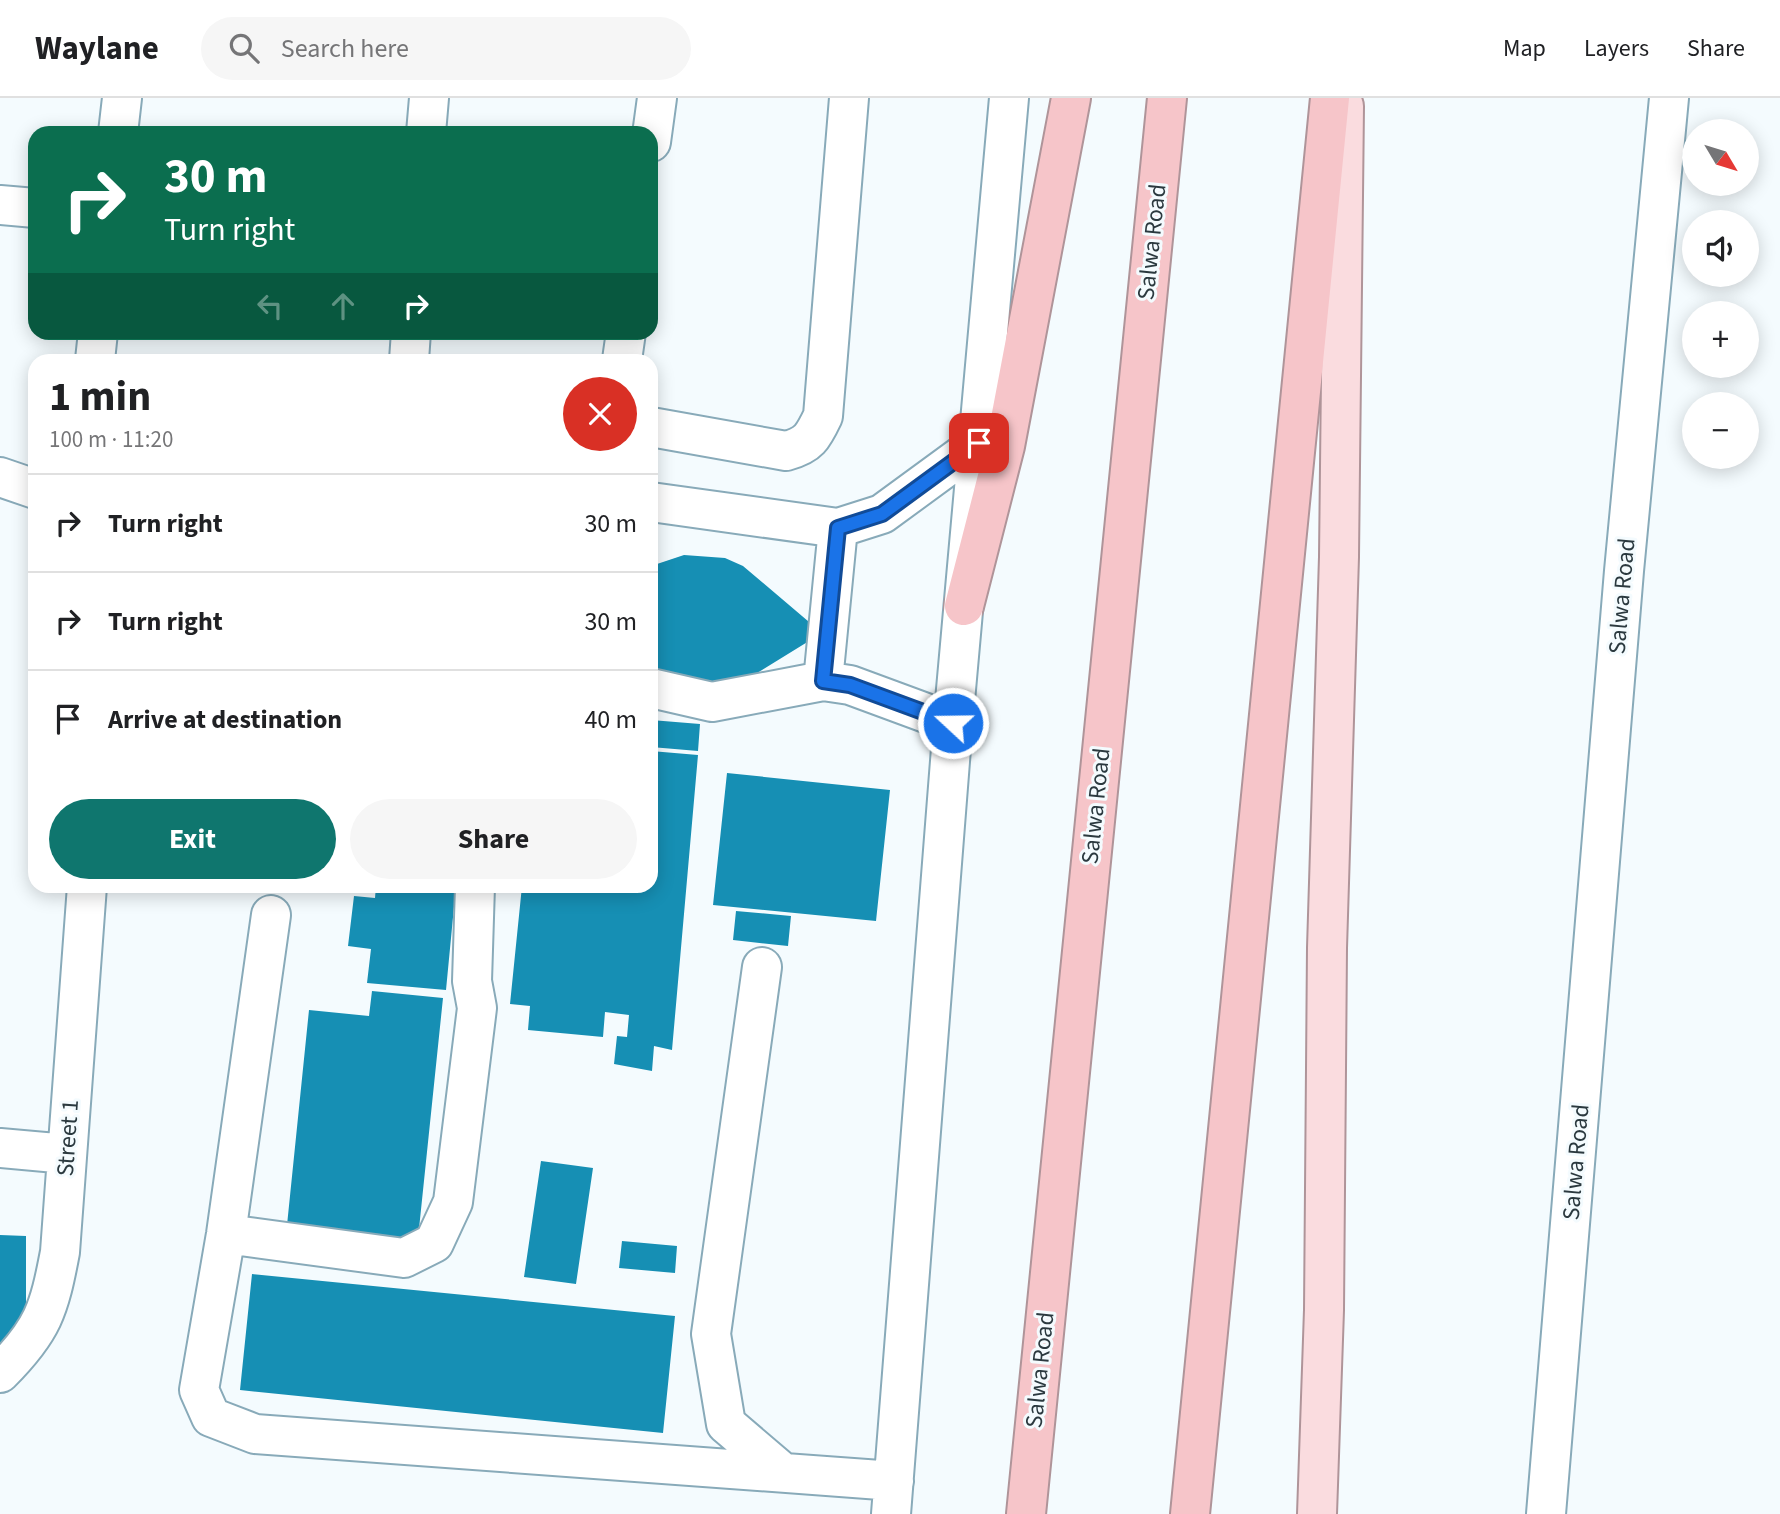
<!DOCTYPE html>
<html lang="en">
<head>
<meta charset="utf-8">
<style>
  :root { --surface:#fff; --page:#f6f6f6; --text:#202124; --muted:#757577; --line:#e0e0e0; --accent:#0f766e }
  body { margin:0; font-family:"Source Sans 3",sans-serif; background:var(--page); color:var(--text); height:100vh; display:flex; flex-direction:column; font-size:26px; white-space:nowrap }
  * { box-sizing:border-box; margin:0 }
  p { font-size:23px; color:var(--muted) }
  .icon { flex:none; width:38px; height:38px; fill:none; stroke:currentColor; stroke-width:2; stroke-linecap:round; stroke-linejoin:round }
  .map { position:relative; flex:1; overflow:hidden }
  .drawer { position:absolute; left:28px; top:256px; width:630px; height:539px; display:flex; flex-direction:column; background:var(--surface); border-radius:21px; box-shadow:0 4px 18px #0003 }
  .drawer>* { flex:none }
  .top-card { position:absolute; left:28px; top:28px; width:630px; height:214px; border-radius:21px; box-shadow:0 4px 18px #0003; background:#0b6e4f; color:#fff; overflow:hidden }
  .needle { width:46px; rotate:128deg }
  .tools { position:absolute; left:1682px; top:21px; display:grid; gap:14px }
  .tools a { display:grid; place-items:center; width:77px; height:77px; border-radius:50%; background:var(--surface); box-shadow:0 4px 18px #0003; font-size:35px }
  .pin { position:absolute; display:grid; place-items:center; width:60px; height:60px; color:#fff; margin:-30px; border-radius:14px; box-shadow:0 4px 10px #0006 }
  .me { position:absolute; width:77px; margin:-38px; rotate:291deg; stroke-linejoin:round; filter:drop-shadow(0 0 5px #0008) }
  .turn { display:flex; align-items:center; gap:24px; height:147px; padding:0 21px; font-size:32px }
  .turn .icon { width:91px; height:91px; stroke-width:2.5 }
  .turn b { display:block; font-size:49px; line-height:60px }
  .lanes { display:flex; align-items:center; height:66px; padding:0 21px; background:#0003; justify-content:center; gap:35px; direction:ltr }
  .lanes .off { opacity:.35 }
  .round { display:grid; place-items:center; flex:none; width:74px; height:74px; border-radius:37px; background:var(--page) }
  .headline { display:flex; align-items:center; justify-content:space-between; height:119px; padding:0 21px }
  h1 { font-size:42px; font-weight:700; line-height:52px }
  .primary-button { display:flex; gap:14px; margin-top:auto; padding:14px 21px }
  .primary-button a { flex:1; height:80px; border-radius:42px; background:var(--accent); color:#fff; font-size:28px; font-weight:700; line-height:80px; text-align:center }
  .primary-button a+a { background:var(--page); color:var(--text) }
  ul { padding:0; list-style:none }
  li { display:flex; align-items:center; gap:21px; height:98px; padding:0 21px; border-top:2px solid var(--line) }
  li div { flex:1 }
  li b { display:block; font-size:26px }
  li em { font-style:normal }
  header { display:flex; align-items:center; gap:42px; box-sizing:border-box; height:98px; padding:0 35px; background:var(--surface); border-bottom:2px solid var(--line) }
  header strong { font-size:33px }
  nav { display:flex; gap:38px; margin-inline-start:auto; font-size:24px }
  .search { width:490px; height:63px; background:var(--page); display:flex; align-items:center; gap:18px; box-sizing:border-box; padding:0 24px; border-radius:38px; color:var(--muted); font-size:26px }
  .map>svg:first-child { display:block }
</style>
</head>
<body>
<header>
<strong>Waylane</strong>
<div class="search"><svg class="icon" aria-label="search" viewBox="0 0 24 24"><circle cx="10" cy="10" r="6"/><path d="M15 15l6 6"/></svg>Search here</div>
<nav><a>Map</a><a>Layers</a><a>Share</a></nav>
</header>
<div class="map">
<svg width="1780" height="1416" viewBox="0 0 1780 1416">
  <rect width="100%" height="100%" fill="#f4fbfe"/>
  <path fill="#168fb4" d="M 684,457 L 725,460 L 743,468 L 822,535 L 746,582 L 718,593 L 651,582 L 651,468 Z
    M 651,622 L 700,626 L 698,653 L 651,649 Z
    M 651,653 L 698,657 L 672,952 L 654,948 L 652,973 L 614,966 L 617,938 L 627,939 L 629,917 L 605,914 L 603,939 L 528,932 L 530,908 L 510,906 L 522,788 L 651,788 Z
    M 727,675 L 890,692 L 876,823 L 713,807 Z
    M 376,788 L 456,788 L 446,892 L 367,885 L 371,851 L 348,848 L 354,798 L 375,800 Z
    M 736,813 L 791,818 L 788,848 L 733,842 Z
    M 372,893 L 443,900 L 417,1150 L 286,1137 L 309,912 L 369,918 Z
    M 541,1063 L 593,1070 L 576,1186 L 524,1179 Z
    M 0,1137 L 26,1138 L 26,1249 L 0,1244 Z
    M 622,1143 L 677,1148 L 675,1175 L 619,1170 Z
    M 252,1176 L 675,1218 L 663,1335 L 240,1292 Z"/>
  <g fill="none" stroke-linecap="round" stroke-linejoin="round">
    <g stroke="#88aab9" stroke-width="42">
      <path id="minor" d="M 118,35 L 122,0
        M 426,35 L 429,0
        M 651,44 L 657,0
        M 0,107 L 35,110
        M 95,262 L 98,234
        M 409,262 L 411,234
        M 622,262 L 626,234
        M 651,329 L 786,353 C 809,347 813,339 823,318 L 849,0
        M 0,379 L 35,391
        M 651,404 L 838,430 L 882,416 L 979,345
        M 823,583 L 838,430
        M 651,590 L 712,604 L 823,583 L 850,587 L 953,625
        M 271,817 L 226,1136 L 199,1292 L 211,1319 L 255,1336 L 894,1383
        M 762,869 L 711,1236 L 726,1326 L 781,1373
        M 0,1050 L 67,1056
        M 226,1136 L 404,1160 L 434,1145 L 453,1104 L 477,910 L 472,883 L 475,788
        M 0,1275 C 43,1232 49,1212 60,1154 L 87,788
        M 891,1416 L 953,625 L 1009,0
        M 1546,1416 L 1624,473 L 1669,0"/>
    </g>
    <g stroke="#af9499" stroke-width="42">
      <path id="major" d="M 1317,1416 L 1324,1212 L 1327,850 L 1339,459 L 1344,8"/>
    </g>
    <g stroke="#af9499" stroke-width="42">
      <path id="highway" d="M 964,508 L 1005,348 L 1071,0
        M 1026,1416 L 1167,0
        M 1190,1416 L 1330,0"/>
    </g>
    <use href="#minor" stroke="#fff" stroke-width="38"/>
    <use href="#major" stroke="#fadcdf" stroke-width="38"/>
    <use href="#highway" stroke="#f6c5c9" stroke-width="38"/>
  </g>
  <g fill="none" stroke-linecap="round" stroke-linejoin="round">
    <g stroke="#114b97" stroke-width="18">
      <path id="route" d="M 953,625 L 850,587 L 823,583 L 838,430 L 882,416 L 979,345"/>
    </g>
    <use href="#route" stroke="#1a73e8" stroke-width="12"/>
  </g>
  <g text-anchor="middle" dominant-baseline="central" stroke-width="6" stroke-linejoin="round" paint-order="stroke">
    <g font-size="24" fill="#2b393f" stroke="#f4fbfe">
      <text transform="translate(1152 144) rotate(-84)">Salwa Road</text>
      <text transform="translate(1622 498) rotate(-85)">Salwa Road</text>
      <text transform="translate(1096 708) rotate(-84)">Salwa Road</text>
      <text transform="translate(68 1040) rotate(-86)">Street 1</text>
      <text transform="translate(1576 1064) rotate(-85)">Salwa Road</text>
      <text transform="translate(1040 1272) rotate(-84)">Salwa Road</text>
    </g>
  </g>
</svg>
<div class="tools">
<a><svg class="needle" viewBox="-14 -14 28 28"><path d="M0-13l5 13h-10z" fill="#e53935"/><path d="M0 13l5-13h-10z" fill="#757577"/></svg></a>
<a><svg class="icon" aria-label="sound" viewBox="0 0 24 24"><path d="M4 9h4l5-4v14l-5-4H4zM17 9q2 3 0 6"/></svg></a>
<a>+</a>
<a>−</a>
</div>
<div class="pin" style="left:979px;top:345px;background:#d93025"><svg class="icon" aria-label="arrive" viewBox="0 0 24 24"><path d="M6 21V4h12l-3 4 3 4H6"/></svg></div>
<svg class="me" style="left:953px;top:625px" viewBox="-20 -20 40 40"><circle r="17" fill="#1a73e8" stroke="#fff" stroke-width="3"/><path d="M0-11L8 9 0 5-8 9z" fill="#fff"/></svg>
<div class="top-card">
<div class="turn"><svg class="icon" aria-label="right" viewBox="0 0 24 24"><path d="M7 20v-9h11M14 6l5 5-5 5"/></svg><div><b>30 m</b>Turn right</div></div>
<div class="lanes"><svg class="icon off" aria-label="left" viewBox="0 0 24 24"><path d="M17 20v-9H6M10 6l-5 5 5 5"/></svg><svg class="icon off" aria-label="ahead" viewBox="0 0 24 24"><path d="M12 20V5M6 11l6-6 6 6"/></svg><svg class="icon" aria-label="right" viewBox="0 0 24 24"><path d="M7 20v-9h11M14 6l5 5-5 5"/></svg></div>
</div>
<section class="drawer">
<div class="headline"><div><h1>1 min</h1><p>100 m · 11:20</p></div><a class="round" style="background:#d93025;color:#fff"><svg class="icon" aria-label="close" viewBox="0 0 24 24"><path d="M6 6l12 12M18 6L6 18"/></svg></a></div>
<ul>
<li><svg class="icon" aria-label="right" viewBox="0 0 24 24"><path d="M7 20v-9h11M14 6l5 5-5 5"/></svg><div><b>Turn right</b></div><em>30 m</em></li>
<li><svg class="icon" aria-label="right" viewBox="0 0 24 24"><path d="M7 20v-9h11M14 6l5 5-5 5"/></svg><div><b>Turn right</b></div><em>30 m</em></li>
<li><svg class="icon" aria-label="arrive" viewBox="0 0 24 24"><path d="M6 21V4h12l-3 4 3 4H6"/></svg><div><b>Arrive at destination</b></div><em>40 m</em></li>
</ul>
<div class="primary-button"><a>Exit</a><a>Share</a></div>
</section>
</div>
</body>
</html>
